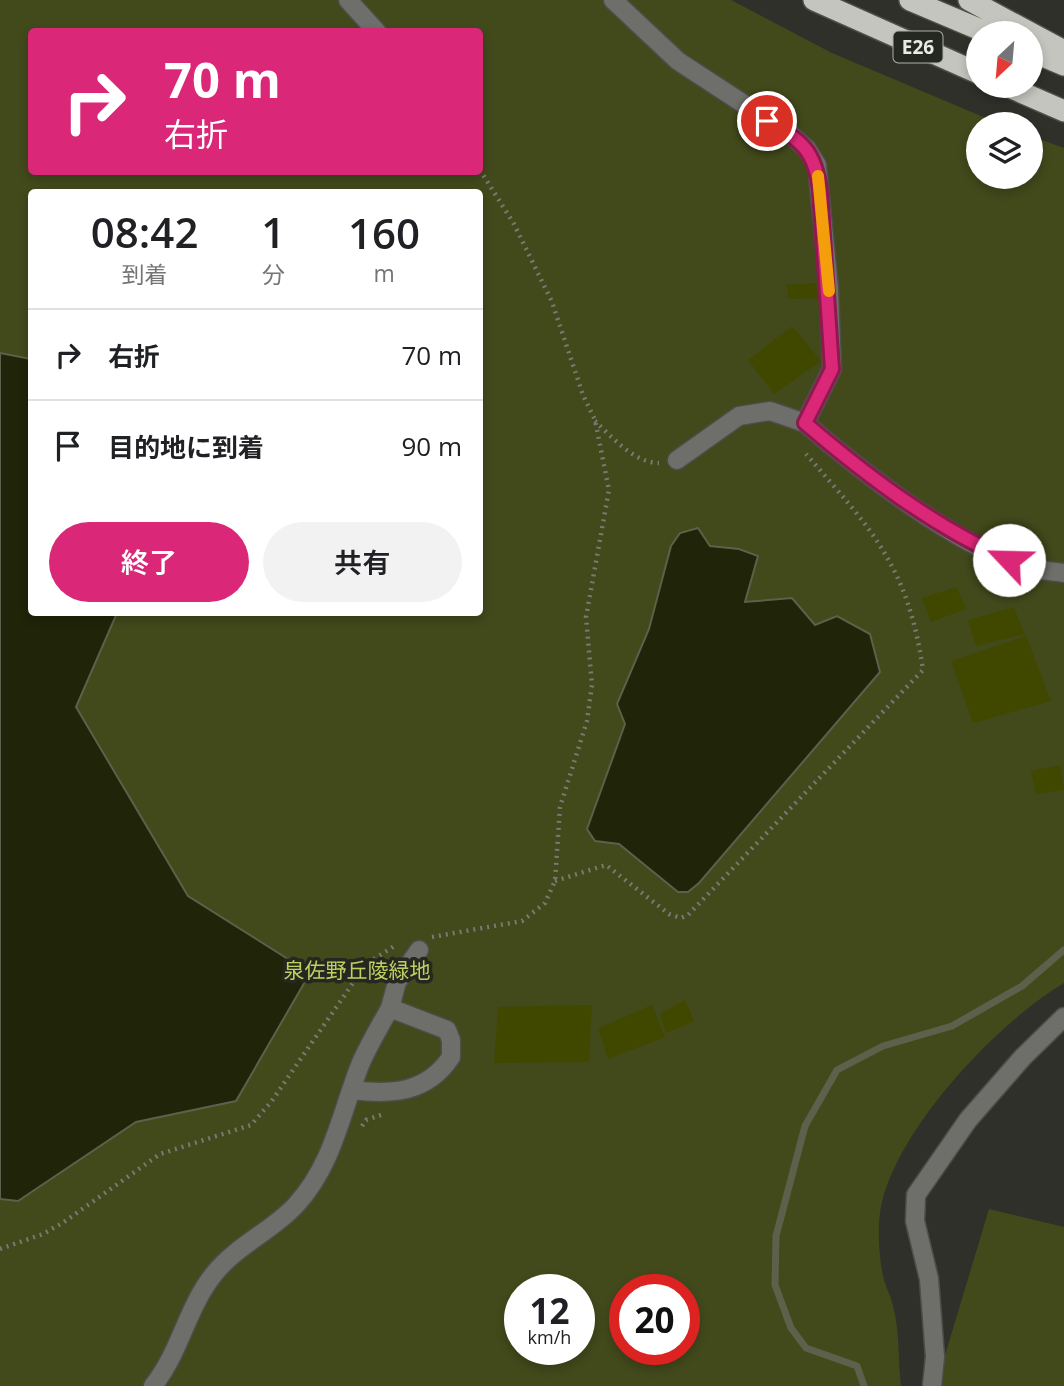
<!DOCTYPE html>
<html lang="ja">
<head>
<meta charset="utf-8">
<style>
  :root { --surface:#fff; --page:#f2f2f2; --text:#202124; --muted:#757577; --line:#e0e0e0; --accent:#db2777 }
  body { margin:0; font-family:"Open Sans","Noto Sans JP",sans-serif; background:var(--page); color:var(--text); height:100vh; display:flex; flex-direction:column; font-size:26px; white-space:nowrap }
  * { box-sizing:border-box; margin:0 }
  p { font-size:23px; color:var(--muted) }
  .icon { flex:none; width:38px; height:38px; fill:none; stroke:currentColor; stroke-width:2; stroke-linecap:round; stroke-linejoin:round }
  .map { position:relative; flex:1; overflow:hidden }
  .sheet { position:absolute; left:28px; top:189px; width:455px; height:427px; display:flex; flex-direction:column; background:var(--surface); border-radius:7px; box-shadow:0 4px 10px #0003 }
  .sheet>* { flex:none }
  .banner { position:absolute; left:28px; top:28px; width:455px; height:147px; border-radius:7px; box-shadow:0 4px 10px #0003; background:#db2777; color:#fff; overflow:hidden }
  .needle { width:46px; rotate:206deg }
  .tools { position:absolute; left:966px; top:21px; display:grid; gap:14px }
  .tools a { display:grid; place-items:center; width:77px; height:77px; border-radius:50%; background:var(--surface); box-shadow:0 4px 10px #0003; font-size:35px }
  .speed { position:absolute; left:504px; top:1274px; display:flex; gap:14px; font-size:35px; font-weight:700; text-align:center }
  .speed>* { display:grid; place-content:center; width:91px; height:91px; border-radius:50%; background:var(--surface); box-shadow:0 4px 10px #0003; line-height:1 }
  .speed small { font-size:18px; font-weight:400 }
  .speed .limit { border:10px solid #d22; background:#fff; color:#111 }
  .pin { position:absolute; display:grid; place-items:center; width:60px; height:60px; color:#fff; margin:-30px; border:4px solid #fff; border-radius:50%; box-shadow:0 2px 7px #0007 }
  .me { position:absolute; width:77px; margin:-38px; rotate:294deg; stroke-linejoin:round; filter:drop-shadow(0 0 5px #0008) }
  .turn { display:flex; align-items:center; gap:24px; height:147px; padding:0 21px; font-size:32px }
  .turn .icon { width:91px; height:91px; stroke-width:2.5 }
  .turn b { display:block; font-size:49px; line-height:60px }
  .eta { display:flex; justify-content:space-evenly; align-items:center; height:119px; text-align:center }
  .eta b { font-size:42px; font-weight:600; line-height:49px }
  .action { display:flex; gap:14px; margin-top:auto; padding:14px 21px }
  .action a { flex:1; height:80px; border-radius:42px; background:var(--accent); color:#fff; font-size:28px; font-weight:600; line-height:80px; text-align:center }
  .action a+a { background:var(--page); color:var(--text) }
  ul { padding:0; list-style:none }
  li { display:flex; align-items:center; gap:21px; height:91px; padding:0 21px; border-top:2px solid var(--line) }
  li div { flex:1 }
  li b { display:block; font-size:26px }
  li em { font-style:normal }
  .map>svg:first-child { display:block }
</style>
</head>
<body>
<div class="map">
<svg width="1064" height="1386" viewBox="0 0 1064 1386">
  <rect width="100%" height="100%" fill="#2f302a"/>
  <path fill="#42491b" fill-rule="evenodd" d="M 0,0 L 731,0 L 832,53 L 1000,124 L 978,124 L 978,177 L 1031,177 L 1031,136 L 1064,148 L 1064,983 C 997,1023 897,1128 881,1207 C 877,1226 879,1256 883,1276 C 885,1286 891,1296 893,1306 C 900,1332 898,1360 901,1386 L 0,1386 ZM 32,32 L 480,32 L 480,172 L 32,172 ZM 32,192 L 480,192 L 480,612 L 32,612 ZM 520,1290 L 579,1290 L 579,1349 L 520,1349 ZM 625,1290 L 684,1290 L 684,1349 L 625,1349 Z
    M 989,1209 L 1064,1227 L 1064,1386 L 939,1386 L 939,1375 Z"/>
  <path fill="#202408" stroke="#5d604b" stroke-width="2" d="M 0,353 L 31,359 L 32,612 L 117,613 L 76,707 L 188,896 L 310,973 L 236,1101 L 136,1122 L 18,1201 L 0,1199 Z
    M 698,528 L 710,546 L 739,549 L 758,556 L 745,602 L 792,598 L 815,625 L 837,616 L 870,634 L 880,672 L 699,883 L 688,892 L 678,892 L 619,844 L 595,841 L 587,829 L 625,724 L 617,704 L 649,629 L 671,546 L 680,533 Z"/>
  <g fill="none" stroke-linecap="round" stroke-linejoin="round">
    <path stroke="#5d604b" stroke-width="7" d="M 864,1386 L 857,1366 L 806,1348 L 791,1328 L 775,1285 L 776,1236 L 805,1126 L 837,1070 L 883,1046 L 952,1026 L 1022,986 L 1064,950"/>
  </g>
  <path fill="#404800" d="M 816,283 L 818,298 L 789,299 L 786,285 Z
    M 792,326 L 821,361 L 774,394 L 748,360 Z
    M 957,587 L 966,609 L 931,622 L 922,598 Z
    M 1014,607 L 1024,634 L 976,646 L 968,620 Z
    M 1026,636 L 1051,701 L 973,723 L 951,661 Z
    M 1060,765 L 1064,790 L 1036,794 L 1031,771 Z
    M 685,1000 L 694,1021 L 666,1033 L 660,1014 Z
    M 592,1005 L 589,1062 L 494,1063 L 498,1007 Z
    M 652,1005 L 665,1037 L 608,1059 L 598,1028 Z"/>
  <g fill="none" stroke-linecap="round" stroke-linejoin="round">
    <g stroke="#4d4e48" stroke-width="21">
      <path id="minor" d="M 348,0 L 377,32
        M 613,0 L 678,61 L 791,135 L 807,149 L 817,165 L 829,288 L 832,369 L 805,423 C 862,472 955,545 1026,567 C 1038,571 1052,571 1064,573
        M 677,460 L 739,416 L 770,411 L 805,423
        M 390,1008 L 397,982 L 419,950
        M 153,1386 C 180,1353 187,1307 214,1274 C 237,1245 272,1231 296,1205 C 333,1165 341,1113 360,1065 C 368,1046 380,1026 390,1008 L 447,1030 L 451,1040 L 451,1057 C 427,1093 392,1095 352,1090
        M 932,1386 L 935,1357 L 929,1279 L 915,1221 L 916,1195 L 968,1120 L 1023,1057 L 1064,1017"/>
    </g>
    <g stroke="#4d4e48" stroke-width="24">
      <path id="highway" d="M 814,0 L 978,73
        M 910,0 L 988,33
        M 969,0 L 1064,51
        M 1031,51 L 1064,65
        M 1007,86 L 1064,111"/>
    </g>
    <path stroke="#787973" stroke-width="4.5" stroke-dasharray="2 5" stroke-linecap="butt" d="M 595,421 C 612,437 634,463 659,463
      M 555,881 L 606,865 L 669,914 L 681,918 L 688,915 L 923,670 C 908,566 872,530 806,454
      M 432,937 L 522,921 L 545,903 L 555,881 L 560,807 L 587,721 L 592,685 L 586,617 L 609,490 L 595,420 L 583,395 L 552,302 L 514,224 L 480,170
      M 362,1126 L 366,1120 L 384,1114
      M 0,1249 L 43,1234 L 64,1222 L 160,1154 L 251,1125 L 271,1102 L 366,964 L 396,945"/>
    <use href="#minor" stroke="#6e6f6b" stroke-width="18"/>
    <use href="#highway" stroke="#c4c5be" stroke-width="21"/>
  </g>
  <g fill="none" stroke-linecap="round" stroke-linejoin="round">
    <g stroke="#8e194d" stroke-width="18">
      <path id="route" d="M 767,121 C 802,141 815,150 820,191 L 832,369 L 805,423 C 867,476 934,527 1009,560"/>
    </g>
    <use href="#route" stroke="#db2777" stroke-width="12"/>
    <path stroke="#f59e0b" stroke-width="12" d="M 818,176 L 829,291"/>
  </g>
  <g text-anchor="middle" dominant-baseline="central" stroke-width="7" stroke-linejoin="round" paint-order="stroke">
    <rect fill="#252721" stroke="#afb0ac" stroke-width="2" x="893.5" y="31.5" width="49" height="31" rx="5"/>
    <g font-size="19" font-weight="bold" fill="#eaebe7">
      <text x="918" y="47">E26</text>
    </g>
    <g font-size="21" fill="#bfd05d" stroke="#252721">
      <text x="357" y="970">泉佐野丘陵緑地</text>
    </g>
  </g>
</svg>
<div class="tools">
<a><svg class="needle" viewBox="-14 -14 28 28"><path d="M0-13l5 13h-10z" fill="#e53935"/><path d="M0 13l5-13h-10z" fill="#757577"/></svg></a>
<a><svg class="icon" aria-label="layers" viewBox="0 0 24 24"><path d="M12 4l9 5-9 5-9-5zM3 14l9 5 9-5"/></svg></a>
</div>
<div class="speed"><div>12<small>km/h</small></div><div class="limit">20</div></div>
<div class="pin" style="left:767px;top:121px;background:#d93025"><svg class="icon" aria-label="arrive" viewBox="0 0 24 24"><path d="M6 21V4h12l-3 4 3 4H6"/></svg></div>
<svg class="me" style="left:1009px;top:560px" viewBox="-20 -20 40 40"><circle r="19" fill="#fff"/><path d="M0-13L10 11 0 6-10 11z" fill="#db2777"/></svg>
<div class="banner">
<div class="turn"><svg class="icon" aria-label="right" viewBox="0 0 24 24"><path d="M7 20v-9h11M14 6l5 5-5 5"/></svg><div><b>70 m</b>右折</div></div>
</div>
<section class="sheet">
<div class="eta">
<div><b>08:42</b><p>到着</p></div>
<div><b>1</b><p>分</p></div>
<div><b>160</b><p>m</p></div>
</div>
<ul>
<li><svg class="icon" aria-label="right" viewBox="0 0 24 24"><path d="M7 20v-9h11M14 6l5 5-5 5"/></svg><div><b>右折</b></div><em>70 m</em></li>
<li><svg class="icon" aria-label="arrive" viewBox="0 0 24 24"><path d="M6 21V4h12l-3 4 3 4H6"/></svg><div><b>目的地に到着</b></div><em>90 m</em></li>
</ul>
<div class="action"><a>終了</a><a>共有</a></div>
</section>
</div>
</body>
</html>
